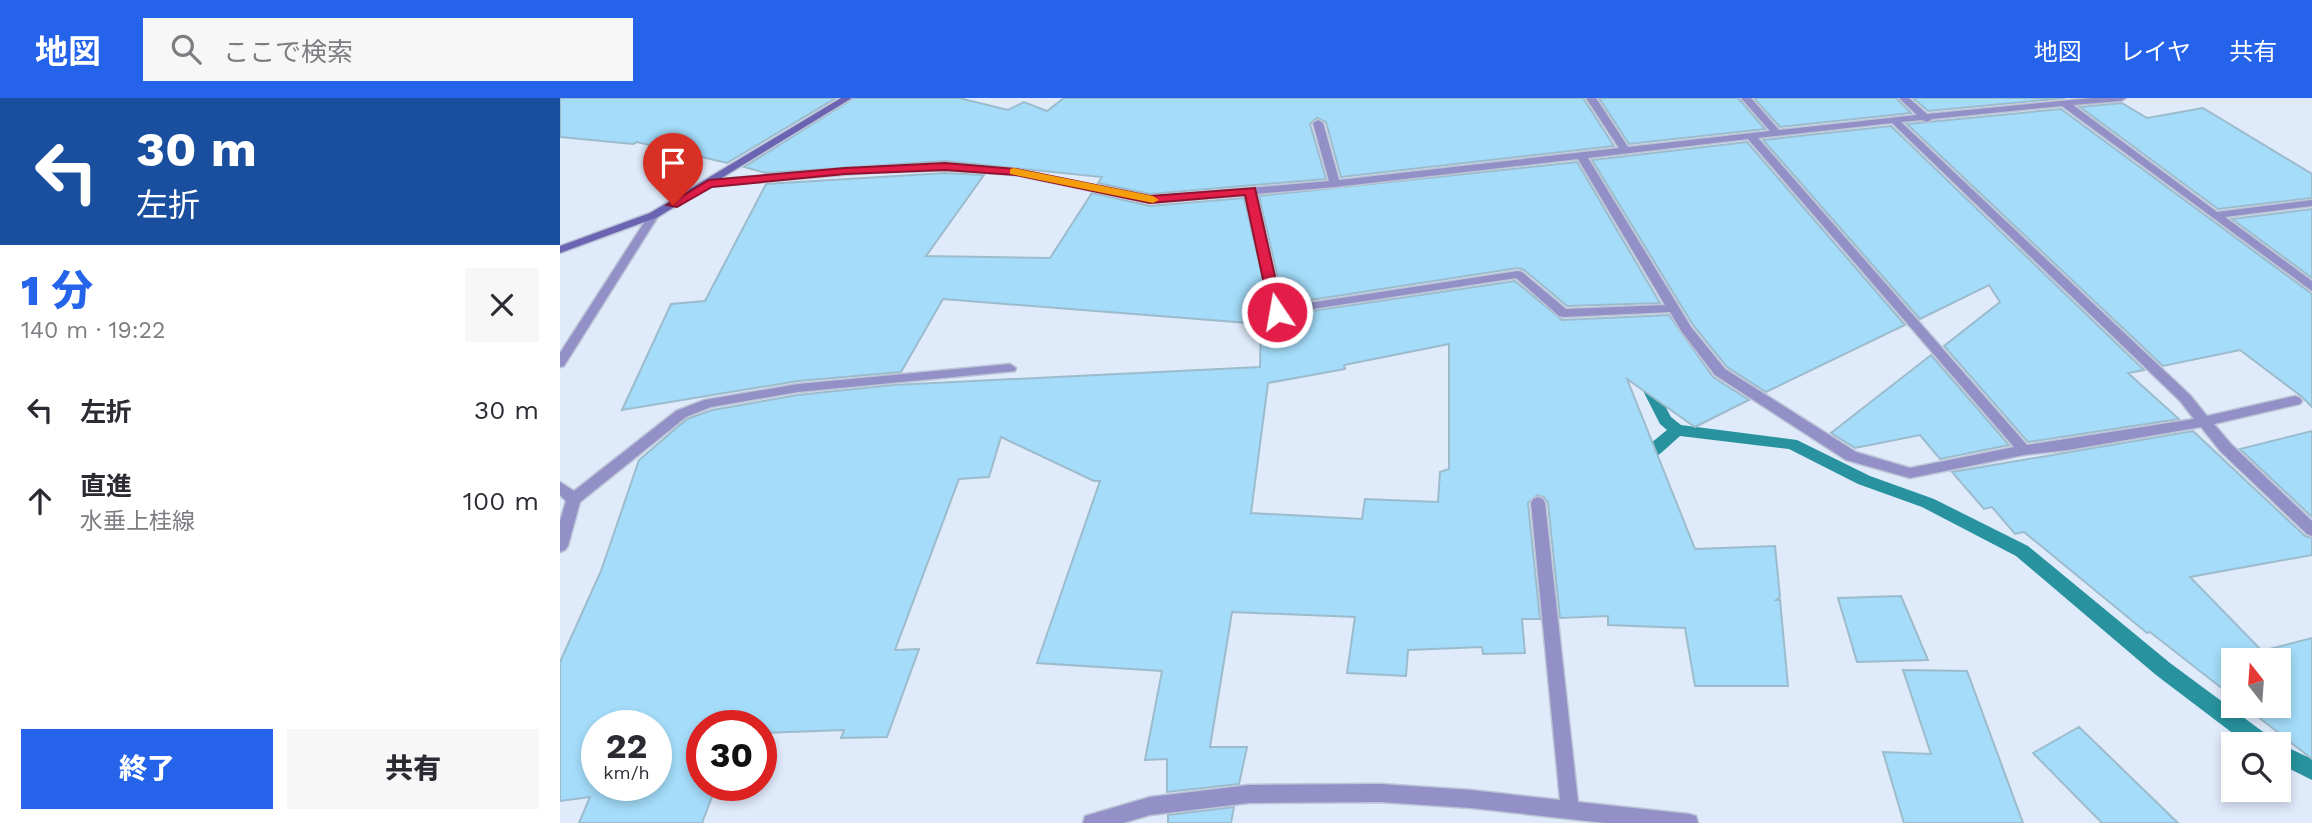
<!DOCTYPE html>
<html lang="ja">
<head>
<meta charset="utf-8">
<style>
  :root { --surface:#fff; --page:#f7f7f7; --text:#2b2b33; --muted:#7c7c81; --accent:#2563eb }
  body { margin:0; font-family:"Work Sans","Noto Sans JP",sans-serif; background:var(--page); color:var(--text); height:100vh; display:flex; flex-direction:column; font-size:26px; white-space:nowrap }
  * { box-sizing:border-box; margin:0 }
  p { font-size:23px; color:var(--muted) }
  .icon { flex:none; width:38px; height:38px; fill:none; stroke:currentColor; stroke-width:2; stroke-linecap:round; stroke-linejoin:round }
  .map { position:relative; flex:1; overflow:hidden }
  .side { display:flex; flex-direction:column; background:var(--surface); width:560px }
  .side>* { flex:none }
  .guide { background:#1a4fa0; color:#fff; overflow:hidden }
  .needle { width:46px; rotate:343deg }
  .tools { position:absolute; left:1661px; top:550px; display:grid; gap:14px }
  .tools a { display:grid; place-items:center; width:70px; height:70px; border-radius:0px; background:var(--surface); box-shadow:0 4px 10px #0003; font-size:35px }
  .speed { position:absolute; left:21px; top:612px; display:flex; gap:14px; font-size:35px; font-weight:700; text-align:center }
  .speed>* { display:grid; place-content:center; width:91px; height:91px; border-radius:50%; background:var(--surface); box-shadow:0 4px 10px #0003; line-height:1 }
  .speed small { font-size:18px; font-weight:400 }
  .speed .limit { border:10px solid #d22; background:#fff; color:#111 }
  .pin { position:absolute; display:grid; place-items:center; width:60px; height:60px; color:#fff; margin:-72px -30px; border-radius:50% 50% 50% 0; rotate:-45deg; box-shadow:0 0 7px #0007 }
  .pin .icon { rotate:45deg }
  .me { position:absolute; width:77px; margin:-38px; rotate:348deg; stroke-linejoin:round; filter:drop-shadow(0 0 5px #0008) }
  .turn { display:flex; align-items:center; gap:24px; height:147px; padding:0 21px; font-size:32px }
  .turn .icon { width:91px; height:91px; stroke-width:2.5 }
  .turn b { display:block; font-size:49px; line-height:60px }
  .round { display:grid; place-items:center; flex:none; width:74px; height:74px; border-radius:0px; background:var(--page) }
  .head { display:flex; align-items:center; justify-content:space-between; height:119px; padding:0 21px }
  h1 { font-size:42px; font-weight:800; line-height:52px; color:var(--accent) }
  .cta { display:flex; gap:14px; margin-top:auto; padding:14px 21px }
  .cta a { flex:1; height:80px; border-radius:0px; background:var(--accent); color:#fff; font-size:28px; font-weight:800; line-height:80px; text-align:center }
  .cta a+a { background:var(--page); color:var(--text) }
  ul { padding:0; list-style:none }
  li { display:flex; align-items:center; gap:21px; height:91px; padding:0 21px }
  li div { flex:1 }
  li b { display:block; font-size:26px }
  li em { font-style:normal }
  header { display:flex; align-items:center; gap:42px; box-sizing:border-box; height:98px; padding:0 35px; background:var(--accent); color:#fff }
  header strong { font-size:33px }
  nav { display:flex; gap:38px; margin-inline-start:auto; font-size:24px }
  .search { width:490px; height:63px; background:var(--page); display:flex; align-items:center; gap:18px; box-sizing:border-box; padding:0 24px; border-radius:0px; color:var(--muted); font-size:26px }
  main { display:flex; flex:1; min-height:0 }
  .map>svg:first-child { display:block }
</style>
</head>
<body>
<header>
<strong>地図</strong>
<div class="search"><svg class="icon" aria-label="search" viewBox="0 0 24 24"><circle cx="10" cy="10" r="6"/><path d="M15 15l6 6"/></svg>ここで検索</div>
<nav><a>地図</a><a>レイヤ</a><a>共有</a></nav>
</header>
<main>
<section class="side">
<div class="guide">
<div class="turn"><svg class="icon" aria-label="left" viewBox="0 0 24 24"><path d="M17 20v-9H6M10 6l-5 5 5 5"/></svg><div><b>30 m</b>左折</div></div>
</div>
<div class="head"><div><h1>1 分</h1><p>140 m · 19:22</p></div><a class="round"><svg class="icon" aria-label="close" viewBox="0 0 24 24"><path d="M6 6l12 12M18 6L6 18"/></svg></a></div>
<ul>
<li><svg class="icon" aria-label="left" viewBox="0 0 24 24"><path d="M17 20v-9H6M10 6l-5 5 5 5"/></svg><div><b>左折</b></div><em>30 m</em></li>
<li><svg class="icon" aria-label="ahead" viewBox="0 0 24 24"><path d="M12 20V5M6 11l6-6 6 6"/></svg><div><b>直進</b><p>水垂上桂線</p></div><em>100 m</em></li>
</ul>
<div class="cta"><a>終了</a><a>共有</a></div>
</section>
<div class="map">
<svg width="1752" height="725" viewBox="0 0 1752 725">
  <rect width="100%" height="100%" fill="#dfeafb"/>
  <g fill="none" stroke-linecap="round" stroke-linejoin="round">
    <path fill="#28939e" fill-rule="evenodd" d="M 1084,276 L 1089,278 L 1111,319 L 1121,327 L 1237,342 L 1310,378 L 1374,401 L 1468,448 L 1610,565 L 1710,639 L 1713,646 L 1687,646 L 1596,577 L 1456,458 L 1362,409 L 1298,386 L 1229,351 L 1120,338 C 1107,349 1090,370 1071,364 L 1069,360 L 1071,356 L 1080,354 L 1107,332 L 1100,326 L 1077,281 Z
      M 1718,645 L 1752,661 L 1752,682 L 1718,665 L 1718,646 L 1715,646 Z"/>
  </g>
  <path fill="#a4dcf9" stroke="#9cbccd" stroke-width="2" fill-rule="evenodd" d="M 0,0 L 276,0 L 167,65 L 77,44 L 73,46 L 0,39 Z
    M 294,0 L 399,0 L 448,12 L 464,4 L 487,13 L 504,0 L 1023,0 L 1054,48 L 781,79 L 766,24 L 757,20 L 750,26 L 766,81 L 590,96 L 538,85 L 542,79 L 385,63 L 206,75 L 184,69 Z
    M 1039,0 L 1178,0 L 1205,31 L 1069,46 Z
    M 1194,0 L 1336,0 L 1351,15 L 1220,29 Z
    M 1353,0 L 1505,0 L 1368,13 Z
    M 1562,5 L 1587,20 L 1643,10 L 1752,76 L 1752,100 L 1658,111 L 1520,9 Z
    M 1501,11 L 1752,196 L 1752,309 L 1741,298 L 1680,252 L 1603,268 L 1347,26 Z
    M 1331,28 L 1584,272 L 1568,275 L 1619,321 L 1468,344 L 1384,248 L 1440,204 L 1429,187 L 1360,221 L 1203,42 Z
    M 1187,44 L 1345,227 L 1206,294 L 1167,269 L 1133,227 L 1032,62 Z
    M 1017,64 L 1100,205 L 1007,208 L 964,172 L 958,170 L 724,206 L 699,98 Z
    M 385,75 L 424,77 L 366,158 L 490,160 L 532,95 L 590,108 L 684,100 L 712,219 L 955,183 L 1002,222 L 1109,217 L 1153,279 L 1189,302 L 1135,329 L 1067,281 L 1135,451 L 1215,448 L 1220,499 L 1216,502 L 1220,502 L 1228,588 L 1135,588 L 1125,530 L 1048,527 L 1048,518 L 1000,520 L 988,405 L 984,399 L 977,397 L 968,405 L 980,521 L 962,521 L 965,555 L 923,556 L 922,549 L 848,552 L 846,578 L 787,575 L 795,519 L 672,514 L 650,649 L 687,649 L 679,686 L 607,694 L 607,661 L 585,662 L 602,573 L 477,565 L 540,383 L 534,383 L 441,339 L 429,379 L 399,381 L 335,552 L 359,551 L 327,639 L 281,640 L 284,632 L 201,635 L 201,628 L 142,628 L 142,688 L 156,688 L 142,725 L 19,725 L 30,699 L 0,703 L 0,564 L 41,473 L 79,362 L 127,321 L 152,312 L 238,297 L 333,287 L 700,269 L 701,226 L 383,201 L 341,274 L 238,283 L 62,312 L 111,206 L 145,203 L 206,86 ZM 889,246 L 889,371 L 880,374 L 878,404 L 805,401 L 802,421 L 691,415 L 708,285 L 785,271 L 784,267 ZM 37,628 L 96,628 L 96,688 L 37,688 Z
    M 1752,111 L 1752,180 L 1672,121 Z
    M 1371,257 L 1449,347 L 1380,361 L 1360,337 L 1295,350 L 1271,335 Z
    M 1633,333 L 1745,438 L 1752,440 L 1752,457 L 1630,479 L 1702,553 L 1752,540 L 1752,661 L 1683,607 L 1718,607 L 1718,562 L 1673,562 L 1673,599 L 1590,534 L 1587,535 L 1464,434 L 1455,436 L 1432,409 L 1424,411 L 1392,374 Z
    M 1752,333 L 1752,419 L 1680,351 Z
    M 1341,498 L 1368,562 L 1297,564 L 1278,500 Z
    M 1343,572 L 1407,573 L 1463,725 L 1344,725 L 1323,654 L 1371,656 Z
    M 1519,629 L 1618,725 L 1542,725 L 1473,655 Z
    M 674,709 L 671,725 L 608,725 L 608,717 Z"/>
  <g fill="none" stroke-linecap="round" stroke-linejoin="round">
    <g stroke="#bcc6d6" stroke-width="3">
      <path id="street" d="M 1026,0 L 1036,0 L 1068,49 L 1210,33 L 1181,0 L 1191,0 L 1219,32 L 1357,17 L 1339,0 L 1349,0 L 1367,16 L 1532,0 L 1566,0 L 1561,3 L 1513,7 L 1657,114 L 1752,102 L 1752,108 L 1665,119 L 1752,183 L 1752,193 L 1502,8 L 1372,21 L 1367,24 L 1362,22 L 1341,24 L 1630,297 L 1647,318 L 1735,298 L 1740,300 L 1742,303 L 1740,306 L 1654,326 L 1671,346 L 1752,423 L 1752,438 L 1747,436 L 1661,354 L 1641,329 L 1508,352 L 1464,357 L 1350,380 L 1286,362 L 1155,277 L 1122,234 L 1110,214 L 1003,219 L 999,218 L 956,180 L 713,217 L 686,97 L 590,105 L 456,77 L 385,72 L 306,75 L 149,88 L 144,85 L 149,82 L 306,69 L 385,66 L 456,71 L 590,99 L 769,83 L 753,25 L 758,22 L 763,25 L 779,82 L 1059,50 ZM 1332,25 L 1620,303 L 1634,321 L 1467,347 L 1198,40 ZM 1188,41 L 1454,349 L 1350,370 L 1296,354 L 1165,271 L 1131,229 L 1028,60 ZM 1018,61 L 1105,207 L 1006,211 L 962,174 L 958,173 L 722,209 L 696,96 L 775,89 Z
        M 94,114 L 99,117 L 4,268 L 0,269 L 0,255 L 89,117 Z
        M 450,266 L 456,270 L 455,273 L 238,294 L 151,309 L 126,319 L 20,404 L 8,448 L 5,452 L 0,454 L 0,423 L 6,403 L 0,397 L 0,384 L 14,393 L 116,313 L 144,302 L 238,286 Z
        M 978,399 L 983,401 L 985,405 L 1018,704 L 1129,716 L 1136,718 L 1138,725 L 1046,725 L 911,710 L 820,704 L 689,705 L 590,717 L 563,725 L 523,725 L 525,718 L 532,716 L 590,699 L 689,687 L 820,686 L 911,692 L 1000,702 L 971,405 L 973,401 Z"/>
    </g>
    <g stroke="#bcc6d6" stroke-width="3">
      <path id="secondary" d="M 281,0 L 292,0 L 98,119 L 0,155 L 0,148 L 90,115 Z"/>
    </g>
    <use href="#street" fill="#9390c7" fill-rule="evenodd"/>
    <use href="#secondary" fill="#6b64b2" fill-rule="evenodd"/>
  </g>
  <path fill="#e11d48" stroke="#92132f" stroke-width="2" d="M 385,65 L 456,71 L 590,98 L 695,90 L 723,214 L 717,218 L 710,214 L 685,97 L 590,105 L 456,77 L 385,72 L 285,76 L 152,89 L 117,109 L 107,107 L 149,82 L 285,70 Z"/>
  <path fill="#f59e0b" d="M 454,70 L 593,98 L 599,102 L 593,105 L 450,76 L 450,71 Z"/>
</svg>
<div class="tools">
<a><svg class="needle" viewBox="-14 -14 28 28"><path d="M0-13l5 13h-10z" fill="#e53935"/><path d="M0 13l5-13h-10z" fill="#7c7c81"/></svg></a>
<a><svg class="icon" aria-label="search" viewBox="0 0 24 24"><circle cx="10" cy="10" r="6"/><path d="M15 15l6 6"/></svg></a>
</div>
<div class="speed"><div>22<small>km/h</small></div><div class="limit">30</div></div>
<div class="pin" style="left:113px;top:107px;background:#d93025"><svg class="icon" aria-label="arrive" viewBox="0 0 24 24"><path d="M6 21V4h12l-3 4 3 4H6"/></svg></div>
<svg class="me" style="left:717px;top:214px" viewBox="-20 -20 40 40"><circle r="17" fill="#e11d48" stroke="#fff" stroke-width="3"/><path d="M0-11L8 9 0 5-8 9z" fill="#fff"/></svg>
</div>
</main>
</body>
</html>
